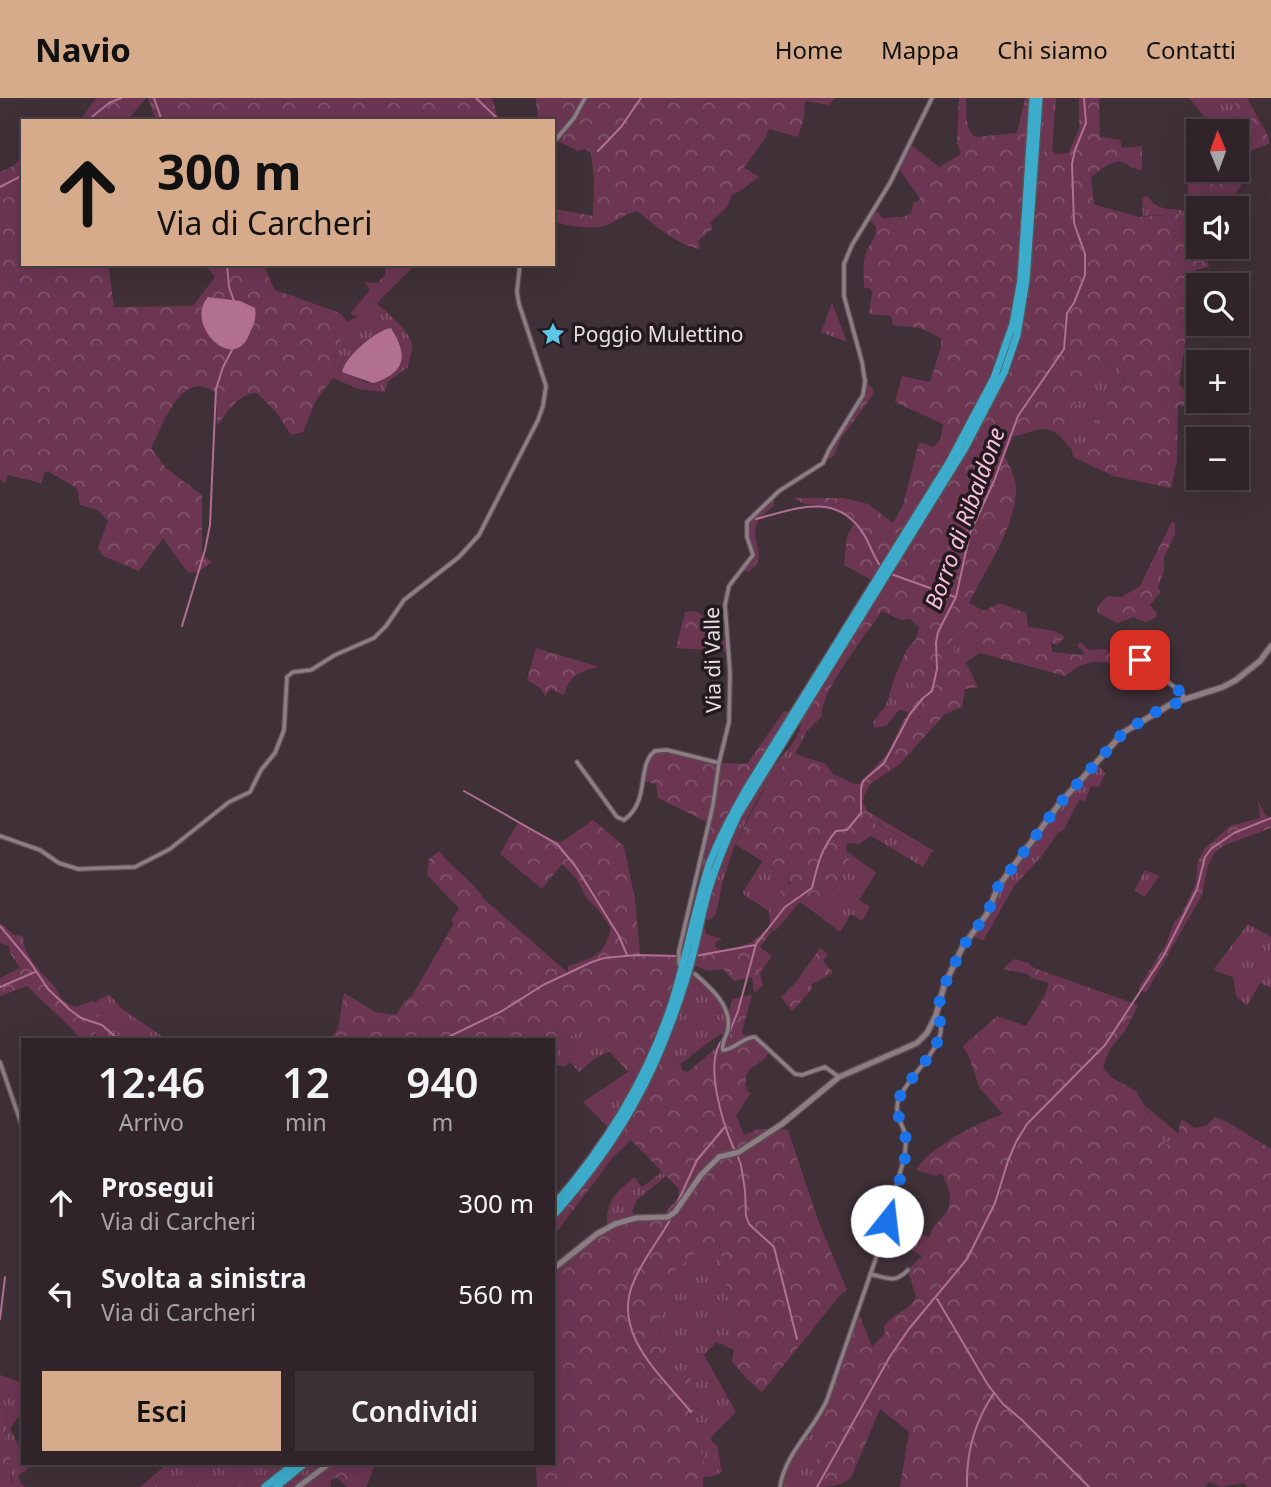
<!DOCTYPE html>
<html lang="it">
<head>
<meta charset="utf-8">
<style>
  :root { --surface:#30242a; --page:#3c3036; --text:#f1f3f6; --muted:#a8a4a8; --line:#4b4147; --accent:#d6ab8b }
  body { margin:0; font-family:"Noto Sans",sans-serif; background:var(--page); color:var(--text); height:100vh; display:flex; flex-direction:column; font-size:26px; white-space:nowrap }
  * { box-sizing:border-box; margin:0 }
  p { font-size:23px; color:var(--muted) }
  .icon { flex:none; width:38px; height:38px; fill:none; stroke:currentColor; stroke-width:2; stroke-linecap:round; stroke-linejoin:round }
  .map { position:relative; flex:1; overflow:hidden }
  .panel { position:absolute; left:21px; top:940px; width:534px; height:427px; display:flex; flex-direction:column; background:var(--surface); border-radius:0px; box-shadow:0 7px 28px #0002,0 0 0 2px var(--line) }
  .panel>* { flex:none }
  .hud { position:absolute; left:21px; top:21px; width:534px; height:147px; border-radius:0px; box-shadow:0 7px 28px #0002,0 0 0 2px var(--line); background:#d6ab8b; color:#111; overflow:hidden }
  .needle { width:46px; rotate:359deg }
  .buttons { position:absolute; left:1186px; top:21px; display:grid; gap:14px }
  .buttons a { display:grid; place-items:center; width:63px; height:63px; border-radius:0px; background:var(--surface); box-shadow:0 7px 28px #0002,0 0 0 2px var(--line); font-size:35px }
  .pin { position:absolute; display:grid; place-items:center; width:60px; height:60px; color:#fff; margin:-30px; border-radius:14px; box-shadow:0 4px 10px #0006 }
  .me { position:absolute; width:77px; margin:-38px; rotate:16deg; stroke-linejoin:round; filter:drop-shadow(0 0 5px #0008) }
  .turn { display:flex; align-items:center; gap:24px; height:147px; padding:0 21px; font-size:32px }
  .turn .icon { width:91px; height:91px; stroke-width:2.5 }
  .turn b { display:block; font-size:49px; line-height:60px }
  .eta { display:flex; justify-content:space-evenly; align-items:center; height:119px; text-align:center }
  .eta b { font-size:42px; font-weight:600; line-height:49px }
  .primary-button { display:flex; gap:14px; margin-top:auto; padding:14px 21px }
  .primary-button a { flex:1; height:80px; border-radius:0px; background:var(--accent); color:#111; font-size:28px; font-weight:600; line-height:80px; text-align:center }
  .primary-button a+a { background:var(--page); color:var(--text) }
  ul { padding:0; list-style:none }
  li { display:flex; align-items:center; gap:21px; height:91px; padding:0 21px }
  li div { flex:1 }
  li b { display:block; font-size:26px }
  li em { font-style:normal }
  header { display:flex; align-items:center; gap:42px; box-sizing:border-box; height:98px; padding:0 35px; background:var(--accent); color:#111 }
  header strong { font-size:33px }
  nav { display:flex; gap:38px; margin-inline-start:auto; font-size:24px }
  .map>svg:first-child { display:block }
</style>
</head>
<body>
<header>
<strong>Navio</strong>
<nav><a>Home</a><a>Mappa</a><a>Chi siamo</a><a>Contatti</a></nav>
</header>
<div class="map">
<svg width="1271" height="1389" viewBox="0 0 1271 1389">
  <defs>
    <pattern id="grass-tufts" width="24" height="20" patternUnits="userSpaceOnUse" patternTransform="scale(1.75)"><rect width="24" height="20" fill="#6c3653"/><path d="M3 7l-1-3M5 7V3M7 7l1-3M15 17l-1-3M17 17v-4M19 17l1-3" fill="none" stroke="#81536b"/></pattern>
    <pattern id="forest-crowns" width="20" height="18" patternUnits="userSpaceOnUse" patternTransform="scale(1.75)"><rect width="20" height="18" fill="#6c3653"/><path d="M2 6a3 3 0 1 1 6 0M12 15a3 3 0 1 1 6 0" fill="none" stroke="#81536b"/></pattern>
  </defs>
  <rect width="100%" height="100%" fill="#403038"/>
  <path fill="url(#grass-tufts)" fill-rule="evenodd" d="M 1039,0 L 1056,0 L 1052,52 L 1035,55 Z
    M 1189,0 L 1234,0 L 1235,14 L 1248,20 C 1254,30 1256,44 1267,47 L 1237,57 L 1237,33 L 1216,33 Z
    M 1146,97 C 1160,115 1168,109 1188,113 L 1182,116 L 1143,118 L 1142,102 Z
    M 374,202 C 385,214 408,230 412,246 C 413,252 409,262 408,269 L 387,284 L 385,294 L 359,291 L 333,280 L 334,259 L 348,224 L 358,218 ZM 392,230 L 401,249 L 368,285 L 351,277 Z
    M 832,205 L 847,244 L 821,234 Z
    M 1100,262 L 1113,263 L 1126,281 L 1109,299 L 1106,313 L 1085,345 L 1086,365 L 1073,359 L 1072,352 L 1059,337 L 1070,315 L 1100,269 Z
    M 1005,330 L 1013,338 L 1004,359 L 999,333 Z
    M 952,534 L 957,535 L 959,542 L 982,553 L 984,556 L 979,555 L 966,565 L 970,573 L 961,574 L 954,556 Z
    M 896,576 L 908,581 L 923,595 L 909,614 L 899,612 L 886,628 L 874,630 L 873,624 L 886,607 Z
    M 800,632 L 807,633 L 795,656 L 769,682 L 752,711 L 735,746 L 723,782 L 712,782 L 725,745 L 765,673 L 770,672 L 791,648 Z
    M 1097,666 L 1105,675 L 1099,689 L 1091,688 L 1085,703 L 1079,702 L 1064,731 L 1058,735 L 1041,759 L 1014,788 L 983,843 L 971,837 L 987,816 L 998,789 L 1060,705 Z
    M 875,725 L 931,755 L 923,769 L 871,738 L 872,726 Z
    M 851,756 L 876,775 L 859,802 L 870,809 L 862,823 L 851,816 L 840,834 L 822,820 Z
    M 762,764 L 785,778 L 800,804 L 775,833 L 768,830 L 770,827 L 769,813 L 744,797 L 743,794 Z
    M 1145,772 L 1159,778 L 1145,799 L 1134,793 Z
    M 1248,826 L 1271,839 L 1271,890 L 1260,885 L 1247,908 L 1236,898 L 1233,879 L 1213,872 Z
    M 689,872 L 716,898 L 728,917 L 726,937 L 720,936 L 680,966 L 657,961 Z
    M 109,896 L 121,910 L 166,941 L 119,941 L 115,938 L 105,941 L 91,941 L 96,937 L 77,909 L 92,903 L 94,905 Z
    M 588,930 L 610,953 L 594,961 L 579,974 L 570,964 L 565,969 L 558,967 L 553,963 L 553,947 Z
    M 628,974 L 639,986 L 612,1033 L 583,1004 Z
    M 1144,1007 L 1179,1036 L 1178,1053 L 1163,1044 Z
    M 662,1074 L 666,1078 L 637,1102 L 632,1113 L 636,1120 L 607,1130 C 606,1102 614,1097 634,1079 L 642,1089 Z
    M 909,1126 L 929,1140 L 922,1158 L 895,1142 Z
    M 719,1145 L 735,1243 L 734,1252 L 716,1244 L 704,1257 L 736,1314 L 711,1339 L 712,1344 L 717,1347 L 722,1374 L 714,1378 L 703,1379 L 704,1359 L 682,1322 L 701,1309 L 668,1286 L 658,1229 L 668,1178 L 700,1152 Z
    M 0,1277 L 23,1285 L 23,1313 L 10,1330 L 23,1357 L 23,1365 L 35,1365 L 18,1378 L 21,1386 L 26,1389 L 11,1389 L 12,1380 L 3,1350 L 8,1318 L 0,1293 Z
    M 817,1321 L 831,1340 C 819,1356 811,1369 811,1389 L 780,1389 L 784,1372 Z
    M 168,1365 L 295,1365 L 265,1389 L 140,1389 Z
    M 305,1365 L 330,1365 L 298,1389 L 275,1389 Z
    M 351,1365 L 375,1365 L 368,1385 L 346,1370 Z"/>
  <path fill="url(#forest-crowns)" d="M 96,0 L 146,0 L 127,23 L 80,23 Z
    M 148,0 L 492,0 L 497,17 L 503,23 L 242,23 L 232,20 L 227,23 L 156,23 Z
    M 536,0 L 835,0 L 829,7 L 805,3 L 804,20 L 798,39 L 769,31 L 766,39 L 744,70 L 760,79 C 749,85 743,93 732,97 L 727,109 L 710,125 L 713,130 L 698,143 L 700,151 C 676,146 656,128 637,113 C 626,115 617,123 607,127 C 597,132 564,128 553,123 L 556,111 L 593,118 L 594,81 L 591,54 L 584,51 L 578,53 L 553,41 L 553,23 L 538,23 Z
    M 959,0 L 966,0 C 967,13 964,31 976,39 L 1017,35 L 1025,0 L 1033,0 L 1014,220 L 989,293 L 875,484 L 844,467 L 847,438 L 855,424 C 846,417 837,410 825,408 C 810,405 808,410 794,400 L 843,400 L 868,406 L 893,425 L 903,407 L 919,344 L 934,349 L 941,340 L 943,326 L 895,304 L 902,278 L 930,284 L 941,249 L 941,240 L 920,230 L 893,227 L 891,218 L 869,216 L 872,194 L 870,190 L 864,190 C 864,178 862,165 866,155 C 870,144 877,140 876,128 L 868,121 L 875,110 L 882,120 L 903,119 L 911,115 L 914,104 L 919,103 L 920,100 L 897,69 L 909,45 L 939,69 L 961,56 L 957,45 Z
    M 1079,0 L 1101,0 L 1099,3 L 1100,39 L 1120,42 L 1122,50 L 1142,48 L 1142,73 C 1133,71 1129,66 1121,64 C 1112,62 1098,73 1091,79 L 1094,106 L 1099,108 L 1139,119 L 1182,116 L 1188,113 L 1188,67 L 1199,65 L 1199,72 L 1237,72 L 1237,57 L 1246,56 C 1252,80 1237,92 1223,110 L 1199,110 L 1199,149 L 1203,149 L 1209,169 L 1196,172 L 1179,286 L 1184,291 L 1192,292 L 1199,273 L 1199,303 L 1213,303 L 1212,316 L 1178,307 L 1177,363 L 1171,390 L 1113,378 L 1086,365 L 1084,354 L 1087,337 L 1106,313 L 1109,299 L 1126,282 L 1113,263 L 1100,262 L 1100,269 L 1070,315 L 1059,337 C 1040,324 1034,336 1013,338 L 1005,330 L 1001,331 C 994,352 1018,372 1016,394 C 1013,434 986,470 969,505 L 984,513 L 1000,505 L 1026,515 L 1028,529 L 1055,533 L 1065,539 L 1057,547 L 1051,545 L 1052,554 L 1082,557 L 1084,554 L 1077,548 L 1080,544 L 1089,552 L 1105,551 L 1113,557 L 1134,563 L 1136,560 L 1149,569 L 1146,573 L 1141,573 C 1108,566 1095,554 1065,578 L 984,556 L 982,553 L 959,542 L 957,535 L 952,534 L 954,556 L 961,573 L 970,573 L 978,589 L 965,591 L 962,609 L 945,616 L 899,667 L 870,686 L 864,697 L 863,705 L 867,713 L 934,753 L 931,755 L 882,728 L 876,725 L 872,726 L 871,738 L 859,746 L 847,745 L 846,753 L 851,756 L 822,820 L 800,804 L 791,808 L 775,803 L 780,793 L 791,786 L 785,778 L 735,746 L 769,682 L 795,656 L 826,666 L 833,676 L 854,686 L 859,686 L 888,655 L 903,623 L 922,595 L 908,581 L 896,576 L 907,551 L 916,541 L 919,529 L 910,521 L 901,522 L 882,513 C 867,535 820,594 822,618 L 807,633 L 800,632 L 804,609 L 965,350 L 1013,251 L 1035,55 L 1052,52 L 1056,56 L 1068,55 L 1079,31 Z
    M 1234,0 L 1247,0 L 1267,36 L 1270,46 L 1261,46 L 1248,20 L 1235,14 Z
    M 23,58 L 23,166 L 108,166 L 114,209 L 193,208 L 215,179 L 204,166 L 263,166 L 275,192 L 340,215 L 348,224 L 334,259 L 333,280 L 315,304 L 303,334 L 291,337 L 277,315 L 257,295 C 239,295 227,314 217,328 L 216,295 C 181,268 163,328 151,350 L 166,370 L 202,397 L 202,456 L 212,464 L 198,474 L 188,475 L 163,440 L 139,473 L 103,458 L 98,450 L 108,423 L 98,412 L 80,407 L 77,390 L 49,374 L 45,374 L 41,385 L 8,377 L 5,385 L 0,382 L 0,74 L 13,68 Z
    M 388,166 L 413,166 L 410,172 L 377,205 L 373,202 L 358,218 L 350,216 L 370,192 L 365,184 L 377,185 L 385,177 L 385,168 Z
    M 865,283 L 874,292 L 872,298 L 840,342 L 834,358 L 823,365 C 835,337 860,313 865,283 Z
    M 772,399 L 774,402 L 774,408 C 768,413 760,418 757,425 C 748,444 771,456 749,474 L 742,472 L 753,457 L 747,439 L 747,424 Z
    M 1172,423 L 1175,426 L 1175,436 L 1164,459 L 1164,472 L 1158,490 L 1161,494 L 1150,507 L 1157,515 L 1156,519 L 1146,524 L 1133,519 L 1118,525 L 1098,515 L 1097,509 L 1107,498 L 1122,499 L 1140,488 Z
    M 694,513 C 708,519 708,527 725,532 L 728,553 L 676,550 L 685,514 Z
    M 536,550 L 599,569 C 579,573 570,577 564,597 L 551,591 L 545,598 L 541,591 L 527,582 Z
    M 784,613 L 793,615 L 747,690 L 707,776 L 698,773 L 709,725 L 658,700 L 656,686 L 644,683 L 651,656 L 660,652 L 719,665 L 747,666 Z
    M 1258,703 L 1268,721 L 1271,720 L 1271,730 L 1225,747 L 1215,754 L 1208,768 L 1202,797 L 1146,895 L 1138,891 L 1166,846 L 1174,824 L 1181,817 L 1192,794 L 1196,785 L 1198,763 L 1206,749 L 1230,728 L 1260,720 Z
    M 593,722 L 624,748 L 635,802 L 640,856 L 685,860 L 673,902 L 639,986 L 588,930 L 553,947 L 553,942 L 329,942 L 338,931 L 344,895 L 375,914 L 396,917 L 404,904 L 412,898 L 453,827 L 452,821 L 459,810 L 427,777 L 429,761 L 439,753 C 453,771 472,782 484,801 L 568,875 L 568,868 C 594,859 604,858 611,830 L 597,810 L 587,801 L 576,780 L 562,766 L 542,791 L 500,756 L 518,724 L 560,745 Z
    M 712,782 L 723,782 L 716,816 L 713,820 L 701,824 Z
    M 0,825 L 14,837 L 23,838 C 22,856 41,874 53,887 C 60,894 57,900 70,907 C 75,909 80,909 85,911 C 92,915 98,919 104,923 L 91,941 L 79,941 L 74,933 L 27,888 L 0,898 L 0,880 L 20,870 L 10,855 L 9,848 L 0,845 Z
    M 700,829 L 705,830 L 706,836 L 722,841 L 716,844 L 715,849 L 725,854 L 752,844 L 768,830 L 772,833 L 760,849 L 772,858 L 760,875 L 763,887 L 754,895 L 752,879 L 734,883 L 723,871 L 708,873 L 691,866 Z
    M 820,850 L 828,856 L 823,863 L 833,875 L 810,887 L 813,890 L 792,913 L 781,899 L 797,883 Z
    M 1014,861 L 1028,865 L 1034,870 L 1138,907 L 1125,933 L 1110,951 L 1103,969 L 1111,979 L 1136,993 L 1163,1044 L 1178,1052 L 1179,1030 L 1182,1021 L 1194,1030 L 1206,1028 L 1215,1019 L 1229,1025 L 1271,1051 L 1271,1389 L 1247,1389 L 1244,1385 L 1220,1389 L 1209,1384 L 1205,1388 L 1207,1389 L 900,1389 L 909,1334 L 880,1311 L 851,1380 C 840,1389 826,1389 811,1389 C 811,1369 819,1356 830,1340 L 817,1321 L 822,1313 L 857,1211 L 872,1249 L 885,1235 L 884,1228 C 895,1214 907,1214 916,1200 L 908,1172 L 922,1158 L 933,1130 L 949,1111 L 950,1096 L 943,1077 L 939,1075 L 936,1078 L 916,1072 C 928,1050 979,1024 1003,1016 L 980,991 L 969,959 L 963,948 L 997,918 L 1026,928 L 1045,897 L 1049,885 L 1032,880 L 1028,876 L 1003,871 Z
    M 752,897 L 742,934 L 744,937 L 755,939 L 770,952 C 761,973 741,962 747,993 L 751,995 L 736,1017 L 744,1037 L 759,1031 L 788,1032 L 819,1125 L 847,1192 L 841,1196 L 762,1294 C 755,1290 738,1271 732,1264 L 735,1243 L 719,1145 L 700,1152 L 668,1178 L 658,1229 L 668,1286 L 690,1279 L 701,1308 L 682,1322 L 704,1359 L 703,1389 L 537,1389 L 536,1365 L 553,1365 L 553,1171 C 590,1141 611,1119 661,1121 L 678,1099 L 679,1091 L 631,1042 L 613,1059 L 553,1139 L 553,1118 L 657,961 L 680,966 L 683,973 L 688,974 L 722,945 L 726,937 L 728,917 L 733,901 Z
    M 0,1293 L 8,1318 L 3,1350 L 10,1356 L 11,1389 L 0,1389 Z
    M 330,1365 L 351,1365 L 346,1370 L 368,1385 L 366,1389 L 347,1389 L 337,1380 L 331,1382 L 331,1388 L 328,1389 L 298,1389 Z"/>
  <path fill="#b17092" d="M 208,199 L 240,203 L 255,210 C 257,221 253,228 249,237 C 233,276 184,226 208,199 Z
    M 391,230 C 409,258 405,275 373,285 L 342,274 C 345,259 376,232 391,230 Z"/>
  <g fill="none" stroke-linecap="round" stroke-linejoin="round">
    <path stroke="#b17092" stroke-width="2" d="M 154,0 L 162,23
      M 476,0 L 500,23
      M 87,23 L 109,5 L 121,0
      M 598,53 L 621,29 L 641,0
      M 0,89 L 23,77
      M 227,166 L 229,189 L 234,203
      M 756,421 C 795,411 836,393 863,435 C 870,446 873,458 881,469
      M 891,476 L 955,499
      M 182,528 L 205,452 L 210,427 L 216,291 L 223,269 L 233,250
      M 464,693 L 557,746 L 576,769 L 619,838 L 627,857
      M 0,828 L 30,864 L 48,891 L 69,911 L 81,920 L 102,927 L 119,942
      M 695,858 L 755,847
      M 0,889 L 35,874
      M 730,933 L 738,913 L 756,846 L 785,809 L 812,790 C 817,769 821,750 836,733 L 847,732 L 861,715 L 861,691 L 863,683 L 884,665 L 910,616 L 923,600 L 932,593 L 937,571 L 936,545 L 938,534 L 956,499 L 970,435 L 994,383 L 1018,318 L 1064,251 L 1067,215 L 1074,205 L 1085,177 L 1085,156 L 1074,125 L 1072,66 L 1075,52 L 1086,25 L 1084,0
      M 724,940 C 702,962 723,1026 734,1051
      M 442,942 L 502,913 L 543,887 L 592,864 L 604,860 L 636,857 L 679,858
      M 738,1059 L 741,1067 L 745,1092 L 746,1118 L 749,1126 L 774,1149 L 797,1241
      M 675,1110 L 697,1062 L 724,1030
      M 670,1122 C 659,1142 643,1161 634,1183 C 610,1235 662,1278 691,1314
      M 937,1201 L 988,1287 L 1003,1306 L 1022,1322 L 1089,1389
      M 0,1221 L 5,1179
      M 817,1389 L 889,1260 L 908,1232 L 967,1161 L 995,1105 L 1008,1063 L 1016,1044 L 1027,1026 L 1105,947 L 1164,857 L 1197,791 L 1205,759 L 1211,751 L 1234,735 L 1271,720
      M 967,1389 C 966,1355 975,1323 994,1295"/>
    <g stroke="#5c4f56" stroke-width="6">
      <path id="street" d="M 553,45 L 574,20 L 585,0
        M 1140,562 L 1182,595 L 1185,602
        M 577,664 L 617,719 L 624,722 C 651,703 636,667 655,653 L 667,652 L 719,665
        M 0,738 L 40,752 L 59,765 L 78,771 L 135,769 L 170,751 L 229,704 L 250,694 L 261,672 L 275,655 L 284,632 L 287,579 L 293,574 L 311,572 L 335,557 L 374,540 L 386,528 L 404,502 L 459,459 L 479,437 L 538,322 L 543,308 L 546,288 L 519,206 L 517,194 L 520,166
        M 679,866 L 679,853 L 713,707 L 719,665 L 729,624 L 730,575 L 725,507 L 729,488 L 753,457 L 747,439 L 747,424 L 779,393 L 823,365 L 829,352 L 863,297 L 865,283 L 862,264 L 844,198 L 844,166 L 852,147 L 890,85 L 932,0
        M 695,876 C 710,889 732,908 728,931 C 727,939 721,943 723,952 C 734,952 743,939 755,939 L 795,976 L 802,977 L 825,969 L 839,979
        M 0,964 L 23,1031
        M 870,1176 C 888,1180 894,1186 908,1172
        M 780,1389 C 785,1355 814,1332 827,1302 L 876,1160 L 905,1057 C 905,1052 906,1046 906,1040 C 904,1027 894,1018 898,1003 C 905,979 957,942 936,917"/>
    </g>
    <g stroke="#5c4f56" stroke-width="8">
      <path id="secondary" d="M 553,1171 L 597,1136 L 615,1126 L 636,1120 L 668,1119 L 675,1114 L 701,1077 L 719,1059 L 739,1054 L 782,1026 L 839,979 L 917,945 L 927,935 L 936,917 L 944,888 L 963,848 L 987,816 L 998,789 L 1060,705 L 1124,634 L 1173,605 L 1223,589 L 1236,582 L 1260,563 L 1271,548
        M 298,1389 L 330,1365"/>
    </g>
    <g stroke="#5c4f56" stroke-width="10">
      <path id="highway" d="M 553,1108 C 607,1047 648,980 673,902 C 687,857 695,811 709,767 C 719,740 733,715 747,690 L 950,363 L 994,280 L 1013,226 L 1021,181 L 1033,0
        M 553,1118 C 618,1045 656,978 685,884 C 695,855 699,826 707,797 C 715,769 726,743 738,717 L 965,350 L 1004,275 L 1017,237 L 1026,182 L 1039,0
        M 265,1389 L 295,1365
        M 276,1389 L 305,1365"/>
    </g>
    <use href="#street" stroke="#8f7d85" stroke-width="3.5"/>
    <use href="#secondary" stroke="#8f7d85" stroke-width="5"/>
    <use href="#highway" stroke="#3dabcb" stroke-width="7"/>
  </g>
  <g fill="none" stroke-linecap="round" stroke-linejoin="round">
    <path stroke="#1a73e8" stroke-width="12" stroke-dasharray="0 21.6" d="M 887,1123 C 894,1098 907,1068 906,1043 C 905,1027 893,1017 899,1001 C 907,978 956,942 936,916 L 944,888 L 963,848 L 987,816 L 998,789 L 1060,705 L 1124,634 L 1159,612 L 1185,602 L 1182,595 L 1140,562"/>
  </g>
  <defs>
    <g id="sight-bare" transform="scale(1.89)"><path d="M0-6L1.8-2.2L6-1.7L2.9 1.2L3.7 5.4L0 3.3L-3.7 5.4L-2.9 1.2L-6-1.7L-1.8-2.2Z" fill="#5dc7e8" stroke="#221a1e" stroke-width="2.5" paint-order="stroke"/></g>
  </defs>
  <g fill-rule="evenodd">
    <use href="#sight-bare" x="553" y="236"/>
  </g>
  <g text-anchor="middle" dominant-baseline="central" stroke-width="7" stroke-linejoin="round" paint-order="stroke">
    <g font-size="21" fill="#e7dde2" stroke="#221a1e" text-anchor="start">
      <text x="573" y="236">Poggio Mulettino</text>
    </g>
    <g font-size="21" fill="#e7dde2" stroke="#221a1e">
      <text transform="translate(712 562) rotate(-91)">Via di Valle</text>
    </g>
    <g font-size="23" font-style="italic" fill="#f8bfdb" stroke="#221a1e">
      <text transform="translate(964 420) rotate(-70)">Borro di Ribaldone</text>
    </g>
  </g>
</svg>
<div class="buttons">
<a><svg class="needle" viewBox="-14 -14 28 28"><path d="M0-13l5 13h-10z" fill="#e53935"/><path d="M0 13l5-13h-10z" fill="#a8a4a8"/></svg></a>
<a><svg class="icon" aria-label="sound" viewBox="0 0 24 24"><path d="M4 9h4l5-4v14l-5-4H4zM17 9q2 3 0 6"/></svg></a>
<a><svg class="icon" aria-label="search" viewBox="0 0 24 24"><circle cx="10" cy="10" r="6"/><path d="M15 15l6 6"/></svg></a>
<a>+</a>
<a>−</a>
</div>
<div class="pin" style="left:1140px;top:562px;background:#d93025"><svg class="icon" aria-label="arrive" viewBox="0 0 24 24"><path d="M6 21V4h12l-3 4 3 4H6"/></svg></div>
<svg class="me" style="left:887px;top:1123px" viewBox="-20 -20 40 40"><circle r="19" fill="#fff"/><path d="M0-13L10 11 0 6-10 11z" fill="#1a73e8"/></svg>
<div class="hud">
<div class="turn"><svg class="icon" aria-label="ahead" viewBox="0 0 24 24"><path d="M12 20V5M6 11l6-6 6 6"/></svg><div><b>300 m</b>Via di Carcheri</div></div>
</div>
<section class="panel">
<div class="eta">
<div><b>12:46</b><p>Arrivo</p></div>
<div><b>12</b><p>min</p></div>
<div><b>940</b><p>m</p></div>
</div>
<ul>
<li><svg class="icon" aria-label="ahead" viewBox="0 0 24 24"><path d="M12 20V5M6 11l6-6 6 6"/></svg><div><b>Prosegui</b><p>Via di Carcheri</p></div><em>300 m</em></li>
<li><svg class="icon" aria-label="left" viewBox="0 0 24 24"><path d="M17 20v-9H6M10 6l-5 5 5 5"/></svg><div><b>Svolta a sinistra</b><p>Via di Carcheri</p></div><em>560 m</em></li>
</ul>
<div class="primary-button"><a>Esci</a><a>Condividi</a></div>
</section>
</div>
</body>
</html>
